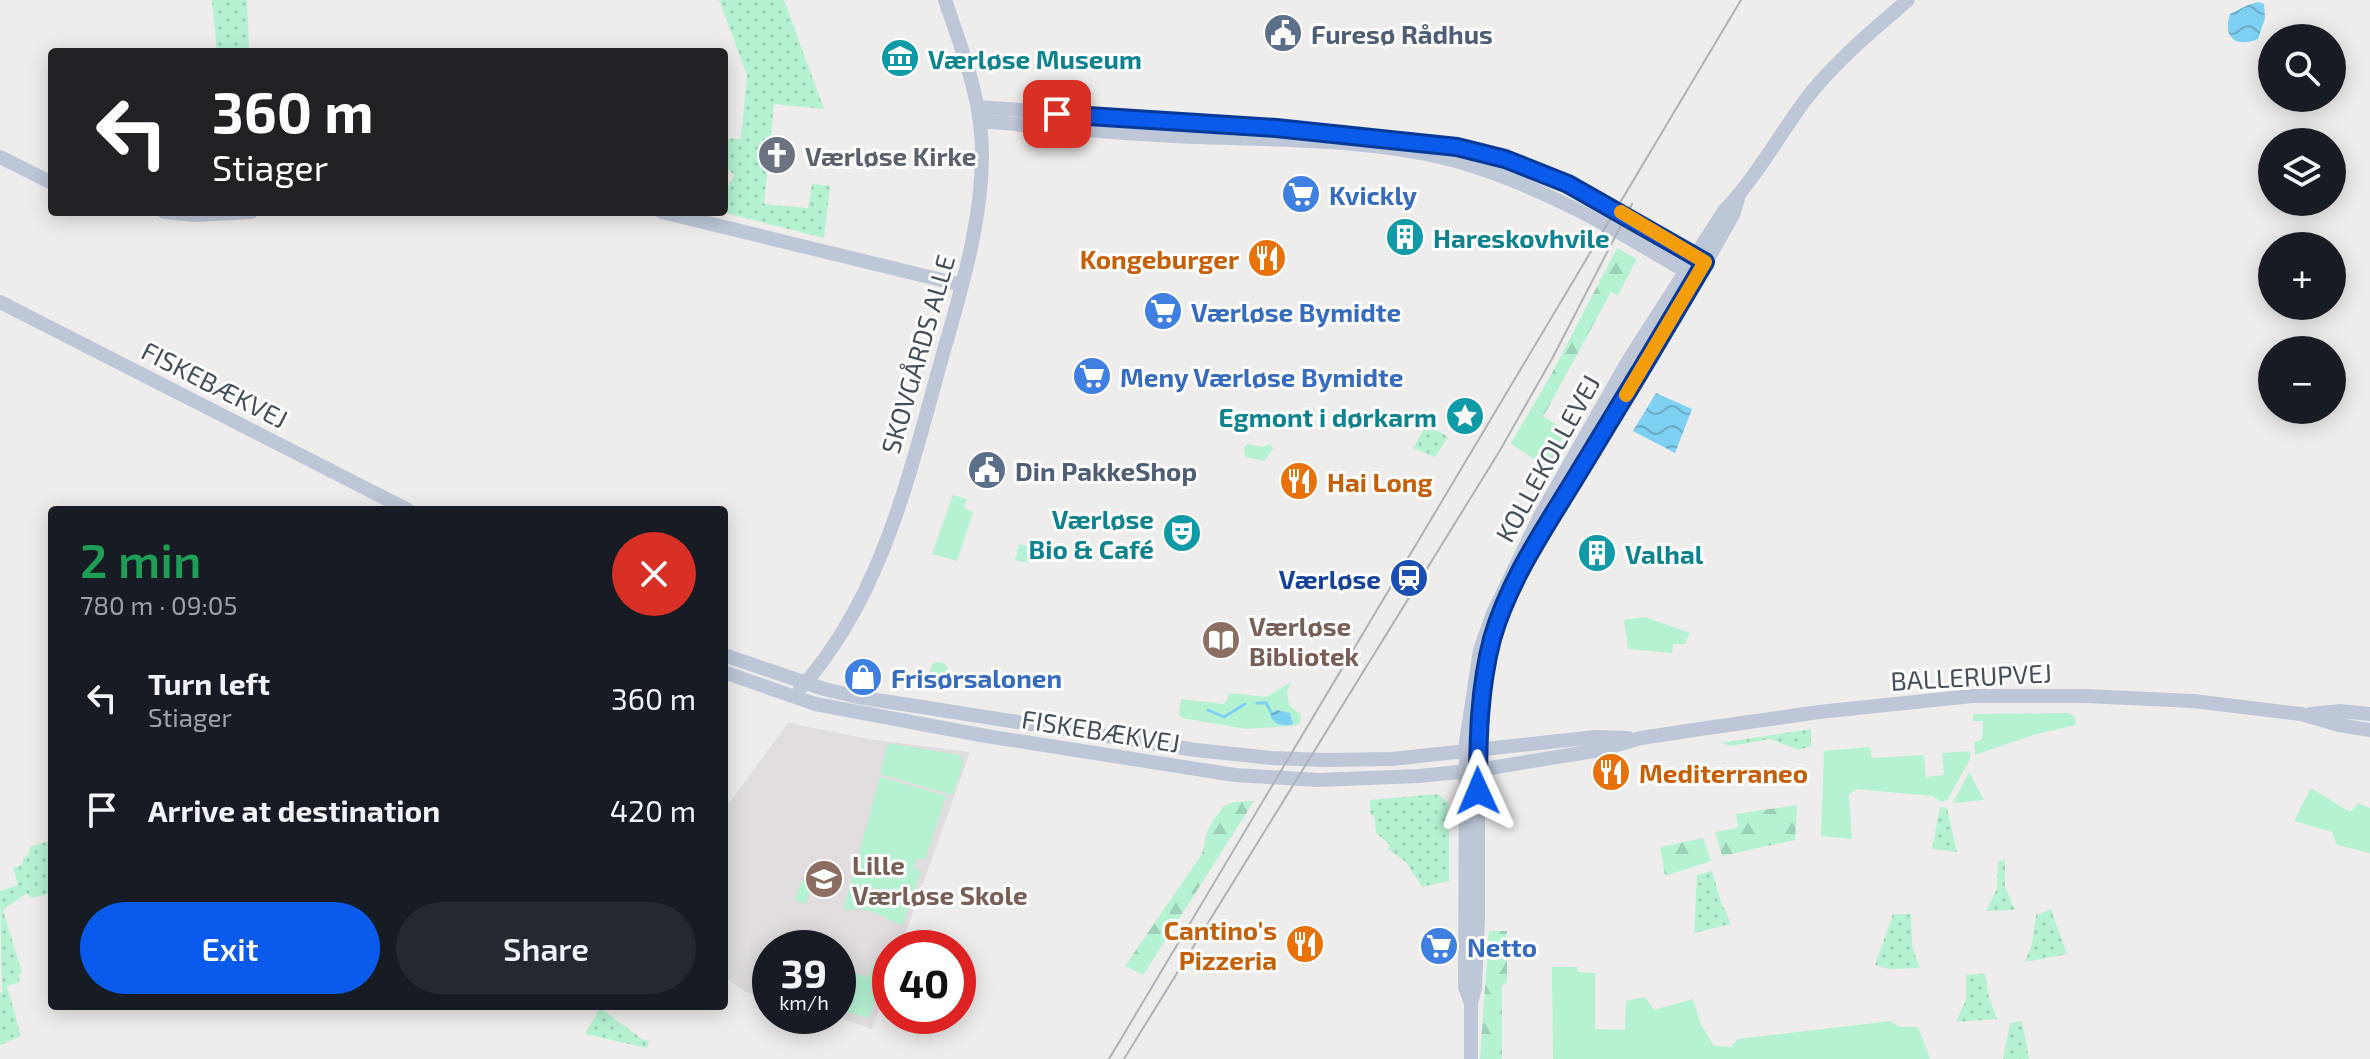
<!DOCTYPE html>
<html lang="en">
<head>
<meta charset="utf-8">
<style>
  :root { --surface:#171b24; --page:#242831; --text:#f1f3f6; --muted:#9ea1a6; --accent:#0a5aec }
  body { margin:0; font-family:"Exo 2",sans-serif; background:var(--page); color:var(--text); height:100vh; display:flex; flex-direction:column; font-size:30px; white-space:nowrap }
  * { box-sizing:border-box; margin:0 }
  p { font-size:26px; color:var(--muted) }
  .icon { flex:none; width:44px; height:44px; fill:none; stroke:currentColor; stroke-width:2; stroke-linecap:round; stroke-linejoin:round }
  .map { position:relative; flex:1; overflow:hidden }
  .panel { position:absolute; left:48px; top:506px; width:680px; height:504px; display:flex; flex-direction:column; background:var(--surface); border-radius:8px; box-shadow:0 4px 20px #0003 }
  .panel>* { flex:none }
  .top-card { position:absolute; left:48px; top:48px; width:680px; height:168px; border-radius:8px; box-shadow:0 4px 20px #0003; background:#202124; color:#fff; overflow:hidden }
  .tools { position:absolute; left:2258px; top:24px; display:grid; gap:16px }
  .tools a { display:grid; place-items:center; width:88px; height:88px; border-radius:50%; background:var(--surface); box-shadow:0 4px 20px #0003; font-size:40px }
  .speed { position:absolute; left:752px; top:930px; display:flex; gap:16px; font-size:40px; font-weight:700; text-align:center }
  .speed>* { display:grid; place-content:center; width:104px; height:104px; border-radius:50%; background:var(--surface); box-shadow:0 4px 20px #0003; line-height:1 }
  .speed small { font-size:20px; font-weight:400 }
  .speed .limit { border:12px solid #d22; background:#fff; color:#111 }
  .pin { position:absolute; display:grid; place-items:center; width:68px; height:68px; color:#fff; margin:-34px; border-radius:16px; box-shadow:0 4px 12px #0006 }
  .me { position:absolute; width:88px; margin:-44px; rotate:359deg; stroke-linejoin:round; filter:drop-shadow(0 0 6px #0008) }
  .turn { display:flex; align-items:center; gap:28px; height:168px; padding:0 32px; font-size:36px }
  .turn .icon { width:104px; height:104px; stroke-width:2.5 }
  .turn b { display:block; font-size:56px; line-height:68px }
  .round { display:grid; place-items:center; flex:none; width:84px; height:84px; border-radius:42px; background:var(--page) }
  .head { display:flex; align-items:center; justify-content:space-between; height:136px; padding:0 32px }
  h1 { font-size:48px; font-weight:600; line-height:60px; color:#1e9e55 }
  .cta { display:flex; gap:16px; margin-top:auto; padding:16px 32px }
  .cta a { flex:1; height:92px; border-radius:48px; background:var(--accent); color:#fff; font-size:32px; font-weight:600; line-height:92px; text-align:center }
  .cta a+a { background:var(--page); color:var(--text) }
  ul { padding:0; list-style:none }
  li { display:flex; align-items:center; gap:24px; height:112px; padding:0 32px }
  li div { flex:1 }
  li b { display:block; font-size:30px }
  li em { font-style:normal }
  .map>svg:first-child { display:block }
</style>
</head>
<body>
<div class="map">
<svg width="2370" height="1059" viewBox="0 0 2370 1059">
  <defs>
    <pattern id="grass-dots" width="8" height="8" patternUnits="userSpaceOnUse" patternTransform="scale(2)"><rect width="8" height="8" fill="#b5f2d2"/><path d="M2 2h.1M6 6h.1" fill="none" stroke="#9dd1b7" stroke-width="1.8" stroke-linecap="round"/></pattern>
    <pattern id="forest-firs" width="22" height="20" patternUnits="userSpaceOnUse" patternTransform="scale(2)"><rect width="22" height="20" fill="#b5f2d2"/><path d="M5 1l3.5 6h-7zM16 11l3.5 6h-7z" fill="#9dd1b7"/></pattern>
    <pattern id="water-waves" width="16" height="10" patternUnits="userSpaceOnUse" patternTransform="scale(2)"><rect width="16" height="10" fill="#7ed1f3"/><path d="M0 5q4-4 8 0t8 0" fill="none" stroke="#69acc8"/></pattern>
  </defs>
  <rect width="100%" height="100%" fill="#efecec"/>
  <path fill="#e1ddde" d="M 788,723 L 868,739 L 970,752 L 900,948 L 890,948 L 890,977 L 872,1029 L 836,1016 L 838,948 L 770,948 L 770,998 L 745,992 L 724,976 L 724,810 Z"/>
  <path fill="url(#grass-dots)" d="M 212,0 L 247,0 L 249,49 L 255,52 L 217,52 Z
    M 719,0 L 784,0 L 824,109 L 774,104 L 764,204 L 808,208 L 812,184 L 830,186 L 824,238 L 722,212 L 724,195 L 734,175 L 724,165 L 724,138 L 741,139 L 747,75 Z
    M 1427,424 L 1448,437 L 1435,457 L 1413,448 Z
    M 1811,729 L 1811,746 L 1799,750 L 1770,739 L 1732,746 L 1721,743 Z
    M 1438,794 L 1449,803 L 1445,823 L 1449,824 L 1449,881 L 1422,887 L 1406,862 L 1388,849 L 1390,845 L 1376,833 L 1374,815 L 1370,815 L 1370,800 Z
    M 1940,807 L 1947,808 L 1957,852 L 1932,849 Z
    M 52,840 L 52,893 L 31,898 L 27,893 L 3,910 L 22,973 L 18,975 L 20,982 L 7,986 L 21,1036 L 0,1045 L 0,993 L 2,992 L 0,891 L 18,885 L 13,868 L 22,865 L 23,859 L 29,853 L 30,847 Z
    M 2005,860 L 2005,887 L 2015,910 L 1986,911 L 1997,889 L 1998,861 Z
    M 1712,871 L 1721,902 L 1731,924 L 1694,933 L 1697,875 Z
    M 2051,909 L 2067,954 L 2025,962 L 2032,944 L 2036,915 Z
    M 1893,914 L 1911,914 L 1912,946 L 1920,968 L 1889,969 L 1875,965 Z
    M 1985,973 L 1989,998 L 1997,1019 L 1956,1022 L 1966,1000 L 1966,975 Z
    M 600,1008 L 642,1039 L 649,1041 L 647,1048 L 585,1034 Z
    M 2022,1021 L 2029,1059 L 2003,1059 L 2010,1023 Z"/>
  <path fill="url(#forest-firs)" d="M 1617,248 L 1637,259 L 1618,295 L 1611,292 L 1544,415 L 1521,451 L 1511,443 L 1551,375 Z
    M 1254,801 L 1143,975 L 1125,966 L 1202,854 L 1207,832 L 1214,819 L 1224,806 L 1235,802 Z
    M 1797,805 L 1795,840 L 1722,856 L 1715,832 L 1738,828 L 1736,814 Z
    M 1703,838 L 1711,861 L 1665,876 L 1660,847 Z
    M 1489,931 L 1507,931 L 1507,983 L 1502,985 L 1502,1059 L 1480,1059 Z"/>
  <path fill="#b5f2d2" d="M 1532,410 L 1566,430 L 1548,473 L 1543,466 L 1511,443 Z
    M 1247,444 L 1263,447 L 1270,444 L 1273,449 L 1264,461 L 1245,457 L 1244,448 Z
    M 953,495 L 967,499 L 964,508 L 973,512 L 957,561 L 932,554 Z
    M 1019,544 L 1033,548 L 1029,563 L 1015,560 Z
    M 1645,617 L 1690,633 L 1685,644 L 1673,644 L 1672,653 L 1628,649 L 1624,620 Z
    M930 671a9 9 0 1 1 18 0a9 9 0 1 1-18 0Z
    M 1291,682 L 1287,692 L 1289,705 L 1301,715 L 1300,724 L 1293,726 L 1246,729 L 1182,718 L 1179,714 L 1181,699 L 1224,704 L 1230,693 L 1266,697 Z
    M 2069,713 L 2075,717 L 2076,725 L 2033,735 L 1975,755 L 1974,742 L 1982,739 L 1983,721 L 1973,721 L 1973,714 Z
    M 888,743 L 960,755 L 963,764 L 953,795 L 880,774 Z
    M 1870,747 L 1872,758 L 1924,755 L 1926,777 L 1944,775 L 1942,753 L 1970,751 L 1970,759 L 1948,799 L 1941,802 L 1932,796 L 1856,789 L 1849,795 L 1852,839 L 1821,836 L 1824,751 Z
    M 1969,772 L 1984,800 L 1953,803 Z
    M 880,777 L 946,796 L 925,860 L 917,858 L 914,868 L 921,871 L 903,925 C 877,917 876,906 843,910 Z
    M 2311,788 L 2350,812 L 2358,803 L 2370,808 L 2370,853 L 2337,845 L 2332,832 L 2294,821 Z
    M 802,880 L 812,884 L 805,904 L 795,900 Z
    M 875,959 L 886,962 L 869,1018 L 838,1010 L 838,968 L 868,977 Z
    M 1552,967 L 1577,967 L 1578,972 L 1595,973 L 1595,1029 L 1625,1030 L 1626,1001 L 1645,997 L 1654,1010 L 1693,999 L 1701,1025 L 1714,1046 L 1731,1047 L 1738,1039 L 1891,1021 L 1899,1027 L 1918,1027 L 1930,1059 L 1553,1059 Z"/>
  <path fill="url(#water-waves)" d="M 2258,2 L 2264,4 L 2265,18 L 2258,39 C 2236,48 2222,38 2230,14 L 2248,5 Z
    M 1656,393 L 1692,409 L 1675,453 L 1633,431 Z
    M 1277,710 L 1290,713 L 1293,724 C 1283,727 1273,725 1270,714 Z"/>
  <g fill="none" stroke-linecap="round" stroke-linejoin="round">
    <path stroke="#7ed1f3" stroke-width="3" d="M 1257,703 L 1266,703 L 1271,712
      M 1208,710 L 1224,717 L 1245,704"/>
    <path stroke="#bdc7d8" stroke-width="14" d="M 978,107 L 1276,128 L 1457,147 L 1505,159 L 1568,184 L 1701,260
      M 980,121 C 1052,127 1125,135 1197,137 C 1280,140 1376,139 1456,161 C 1541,185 1615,229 1690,274
      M 0,157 L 52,183
      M 164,212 L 195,215 L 251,212
      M 662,212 L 962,285
      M 0,302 L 408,510
      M 1535,547 L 1713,250 L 1733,215 L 1738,199
      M 724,655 L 824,689 L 858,697 L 1196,750 L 1272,758 L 1324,760 L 1392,759 L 1596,737 L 1628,738
      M 724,672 L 815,704 L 986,736 L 1235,775 L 1318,780 L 1419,776 L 1478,770 L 1600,750 L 1641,738 L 1707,728 L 1819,712 L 1972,696 L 2085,696 L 2193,701 L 2301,714 L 2339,725 L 2370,730
      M 800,689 C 882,598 909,475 941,361 C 960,293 982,225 982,153 C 982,99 962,50 945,0
      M 2311,714 L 2340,711 L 2370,714
      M 1471,1003 L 1465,987 L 1466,742 L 1480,650 L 1493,613 L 1540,516 L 1628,361 L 1724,211 C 1757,177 1780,133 1809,95 C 1838,59 1873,30 1908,0
      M 1471,1059 L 1471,1003 L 1475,987 L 1478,920 L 1478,727 L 1484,675 L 1494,634"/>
    <path stroke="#aeb1b8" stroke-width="2" d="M 1109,1059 L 1741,0
      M 1124,1059 L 1499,452 L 1553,357 L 1632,204"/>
  </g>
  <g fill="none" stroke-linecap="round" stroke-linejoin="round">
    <g stroke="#063a99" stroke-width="20">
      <path id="route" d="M 1057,114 L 1276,128 L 1457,147 L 1505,159 L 1568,184 L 1705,262 C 1664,332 1622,402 1579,472 C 1547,525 1509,579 1492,639 C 1479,689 1478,740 1478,791"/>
    </g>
    <use href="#route" stroke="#0a5aec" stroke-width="14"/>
    <path stroke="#f59e0b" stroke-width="14" d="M 1621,212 L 1705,262 L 1626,395"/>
  </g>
  <defs>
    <g id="civic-disc" transform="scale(2)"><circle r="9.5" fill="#5c6f8a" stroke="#fff"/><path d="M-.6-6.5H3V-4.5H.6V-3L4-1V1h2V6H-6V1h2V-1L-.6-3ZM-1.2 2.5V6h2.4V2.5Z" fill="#fff"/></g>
    <g id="museum-disc" transform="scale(2)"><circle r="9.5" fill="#0f9aa8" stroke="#fff"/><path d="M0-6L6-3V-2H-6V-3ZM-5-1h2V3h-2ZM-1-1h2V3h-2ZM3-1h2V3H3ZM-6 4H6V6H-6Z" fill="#fff"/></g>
    <g id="church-disc" transform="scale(2)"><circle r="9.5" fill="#6b7280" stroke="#fff"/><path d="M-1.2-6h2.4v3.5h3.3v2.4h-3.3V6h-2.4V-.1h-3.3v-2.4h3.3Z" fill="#fff"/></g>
    <g id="supermarket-disc" transform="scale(2)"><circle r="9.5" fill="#3f7fe0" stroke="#fff"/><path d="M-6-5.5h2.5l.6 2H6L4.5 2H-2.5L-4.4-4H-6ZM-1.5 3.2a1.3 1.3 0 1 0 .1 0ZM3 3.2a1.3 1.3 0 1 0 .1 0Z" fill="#fff"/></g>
    <g id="building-disc" transform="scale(2)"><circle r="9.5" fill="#0f9aa8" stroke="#fff"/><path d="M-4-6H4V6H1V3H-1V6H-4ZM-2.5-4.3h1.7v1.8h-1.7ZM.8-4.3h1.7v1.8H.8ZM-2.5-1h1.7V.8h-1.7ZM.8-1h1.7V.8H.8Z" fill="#fff"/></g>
    <g id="restaurant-disc" transform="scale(2)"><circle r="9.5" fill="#e8710a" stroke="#fff"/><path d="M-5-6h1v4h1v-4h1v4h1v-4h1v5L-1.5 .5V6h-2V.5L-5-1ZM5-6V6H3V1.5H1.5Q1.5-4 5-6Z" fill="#fff"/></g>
    <g id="sight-disc" transform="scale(2)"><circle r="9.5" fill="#0f9aa8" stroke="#fff"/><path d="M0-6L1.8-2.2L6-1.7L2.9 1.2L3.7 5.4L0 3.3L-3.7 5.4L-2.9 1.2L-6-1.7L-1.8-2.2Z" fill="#fff"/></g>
    <g id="theatre-disc" transform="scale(2)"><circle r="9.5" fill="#0f9aa8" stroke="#fff"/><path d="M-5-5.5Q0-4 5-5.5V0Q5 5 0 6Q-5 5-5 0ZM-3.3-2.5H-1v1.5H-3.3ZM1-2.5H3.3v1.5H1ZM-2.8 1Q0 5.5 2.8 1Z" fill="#fff"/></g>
    <g id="station-disc" transform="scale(2)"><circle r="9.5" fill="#1a4fb4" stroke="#fff"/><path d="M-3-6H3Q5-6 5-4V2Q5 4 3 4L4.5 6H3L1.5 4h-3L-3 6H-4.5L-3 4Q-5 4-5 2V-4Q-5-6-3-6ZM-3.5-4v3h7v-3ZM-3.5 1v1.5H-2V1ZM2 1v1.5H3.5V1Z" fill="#fff"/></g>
    <g id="library-disc" transform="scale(2)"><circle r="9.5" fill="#8d6e63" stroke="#fff"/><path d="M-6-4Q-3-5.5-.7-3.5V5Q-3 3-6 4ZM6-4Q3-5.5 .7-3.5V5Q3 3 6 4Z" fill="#fff"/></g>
    <g id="shop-disc" transform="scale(2)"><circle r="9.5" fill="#3f7fe0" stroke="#fff"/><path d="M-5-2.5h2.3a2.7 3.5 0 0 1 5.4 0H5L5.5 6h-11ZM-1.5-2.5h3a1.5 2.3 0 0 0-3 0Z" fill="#fff"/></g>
    <g id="school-disc" transform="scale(2)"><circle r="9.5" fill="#8d6e63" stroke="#fff"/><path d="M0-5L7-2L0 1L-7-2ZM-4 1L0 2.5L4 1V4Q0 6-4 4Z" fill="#fff"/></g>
  </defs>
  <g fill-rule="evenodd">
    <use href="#civic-disc" x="1283" y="33"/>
    <use href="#museum-disc" x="900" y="58"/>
    <use href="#church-disc" x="777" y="155"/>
    <use href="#supermarket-disc" x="1301" y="194"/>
    <use href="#building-disc" x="1405" y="237"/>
    <use href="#restaurant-disc" x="1267" y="258"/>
    <use href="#supermarket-disc" x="1163" y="311"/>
    <use href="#supermarket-disc" x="1092" y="376"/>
    <use href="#sight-disc" x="1465" y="416"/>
    <use href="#civic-disc" x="987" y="470"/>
    <use href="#restaurant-disc" x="1299" y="481"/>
    <use href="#theatre-disc" x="1182" y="533"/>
    <use href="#building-disc" x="1597" y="553"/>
    <use href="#station-disc" x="1409" y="578"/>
    <use href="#library-disc" x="1221" y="640"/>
    <use href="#shop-disc" x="863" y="677"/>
    <use href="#restaurant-disc" x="1611" y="772"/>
    <use href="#school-disc" x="824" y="879"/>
    <use href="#restaurant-disc" x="1305" y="944"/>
    <use href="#supermarket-disc" x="1439" y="946"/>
  </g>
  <g text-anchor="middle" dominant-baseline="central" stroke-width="6" stroke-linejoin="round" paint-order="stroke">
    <g font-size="26" font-weight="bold" fill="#4e5e75" stroke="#fff" text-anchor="start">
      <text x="1311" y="33">Furesø Rådhus</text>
      <text x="1015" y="470">Din PakkeShop</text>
    </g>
    <g font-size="26" font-weight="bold" fill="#0d838f" stroke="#fff" text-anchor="start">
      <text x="928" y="58">Værløse Museum</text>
      <text x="1433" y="237">Hareskovhvile</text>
      <text x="1437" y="416" text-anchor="end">Egmont i dørkarm</text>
      <text x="1154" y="518" text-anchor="end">Værløse<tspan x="1154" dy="30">Bio &amp; Café</tspan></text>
      <text x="1625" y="553">Valhal</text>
    </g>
    <g font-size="26" font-weight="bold" fill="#5b616d" stroke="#fff" text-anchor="start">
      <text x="805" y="155">Værløse Kirke</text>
    </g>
    <g font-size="26" font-weight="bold" fill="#366cbe" stroke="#fff" text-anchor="start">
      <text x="1329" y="194">Kvickly</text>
      <text x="1191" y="311">Værløse Bymidte</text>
      <text x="1120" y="376">Meny Værløse Bymidte</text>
      <text x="891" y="677">Frisørsalonen</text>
      <text x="1467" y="946">Netto</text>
    </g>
    <g font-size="26" font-weight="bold" fill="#c56008" stroke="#fff" text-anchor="end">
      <text x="1239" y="258">Kongeburger</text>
      <text x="1327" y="481" text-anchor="start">Hai Long</text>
      <text x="1639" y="772" text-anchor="start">Mediterraneo</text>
      <text x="1277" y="929">Cantino's<tspan x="1277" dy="30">Pizzeria</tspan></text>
    </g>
    <g font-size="26" fill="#434e5b" stroke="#fff">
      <text transform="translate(917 354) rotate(-74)">SKOVGÅRDS ALLE</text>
      <text transform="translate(215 384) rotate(27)">FISKEBÆKVEJ</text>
      <text transform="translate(1547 458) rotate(-61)">KOLLEKOLLEVEJ</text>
      <text transform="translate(1971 676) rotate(-3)">BALLERUPVEJ</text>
      <text transform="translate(1101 730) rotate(9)">FISKEBÆKVEJ</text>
    </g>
    <g font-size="26" font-weight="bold" fill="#164399" stroke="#fff" text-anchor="end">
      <text x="1381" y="578">Værløse</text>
    </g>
    <g font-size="26" font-weight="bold" fill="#785e54" stroke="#fff" text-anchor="start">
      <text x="1249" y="625">Værløse<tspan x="1249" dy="30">Bibliotek</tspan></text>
      <text x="852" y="864">Lille<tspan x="852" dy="30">Værløse Skole</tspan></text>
    </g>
  </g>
</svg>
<div class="tools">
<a><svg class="icon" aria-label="search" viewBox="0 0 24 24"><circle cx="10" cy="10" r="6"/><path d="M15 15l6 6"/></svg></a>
<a><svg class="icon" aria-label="layers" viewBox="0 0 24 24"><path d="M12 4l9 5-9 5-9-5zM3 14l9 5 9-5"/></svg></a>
<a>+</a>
<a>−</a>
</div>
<div class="speed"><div>39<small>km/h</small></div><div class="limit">40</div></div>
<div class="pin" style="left:1057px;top:114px;background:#d93025"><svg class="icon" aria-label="arrive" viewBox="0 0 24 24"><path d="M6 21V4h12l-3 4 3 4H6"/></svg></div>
<svg class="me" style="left:1478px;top:791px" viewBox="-20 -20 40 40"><path d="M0-17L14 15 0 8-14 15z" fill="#0a5aec" stroke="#fff" stroke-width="4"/></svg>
<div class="top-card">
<div class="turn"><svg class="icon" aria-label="left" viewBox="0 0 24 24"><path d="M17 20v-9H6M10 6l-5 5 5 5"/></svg><div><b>360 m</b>Stiager</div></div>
</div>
<section class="panel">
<div class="head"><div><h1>2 min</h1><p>780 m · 09:05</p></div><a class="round" style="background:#d93025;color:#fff"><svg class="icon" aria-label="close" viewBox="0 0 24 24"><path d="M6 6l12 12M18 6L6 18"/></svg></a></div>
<ul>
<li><svg class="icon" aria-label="left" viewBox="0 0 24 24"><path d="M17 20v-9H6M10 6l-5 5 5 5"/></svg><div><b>Turn left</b><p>Stiager</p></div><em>360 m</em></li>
<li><svg class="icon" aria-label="arrive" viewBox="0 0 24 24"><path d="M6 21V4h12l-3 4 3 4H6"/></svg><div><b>Arrive at destination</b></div><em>420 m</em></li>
</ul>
<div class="cta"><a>Exit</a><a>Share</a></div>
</section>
</div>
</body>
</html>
